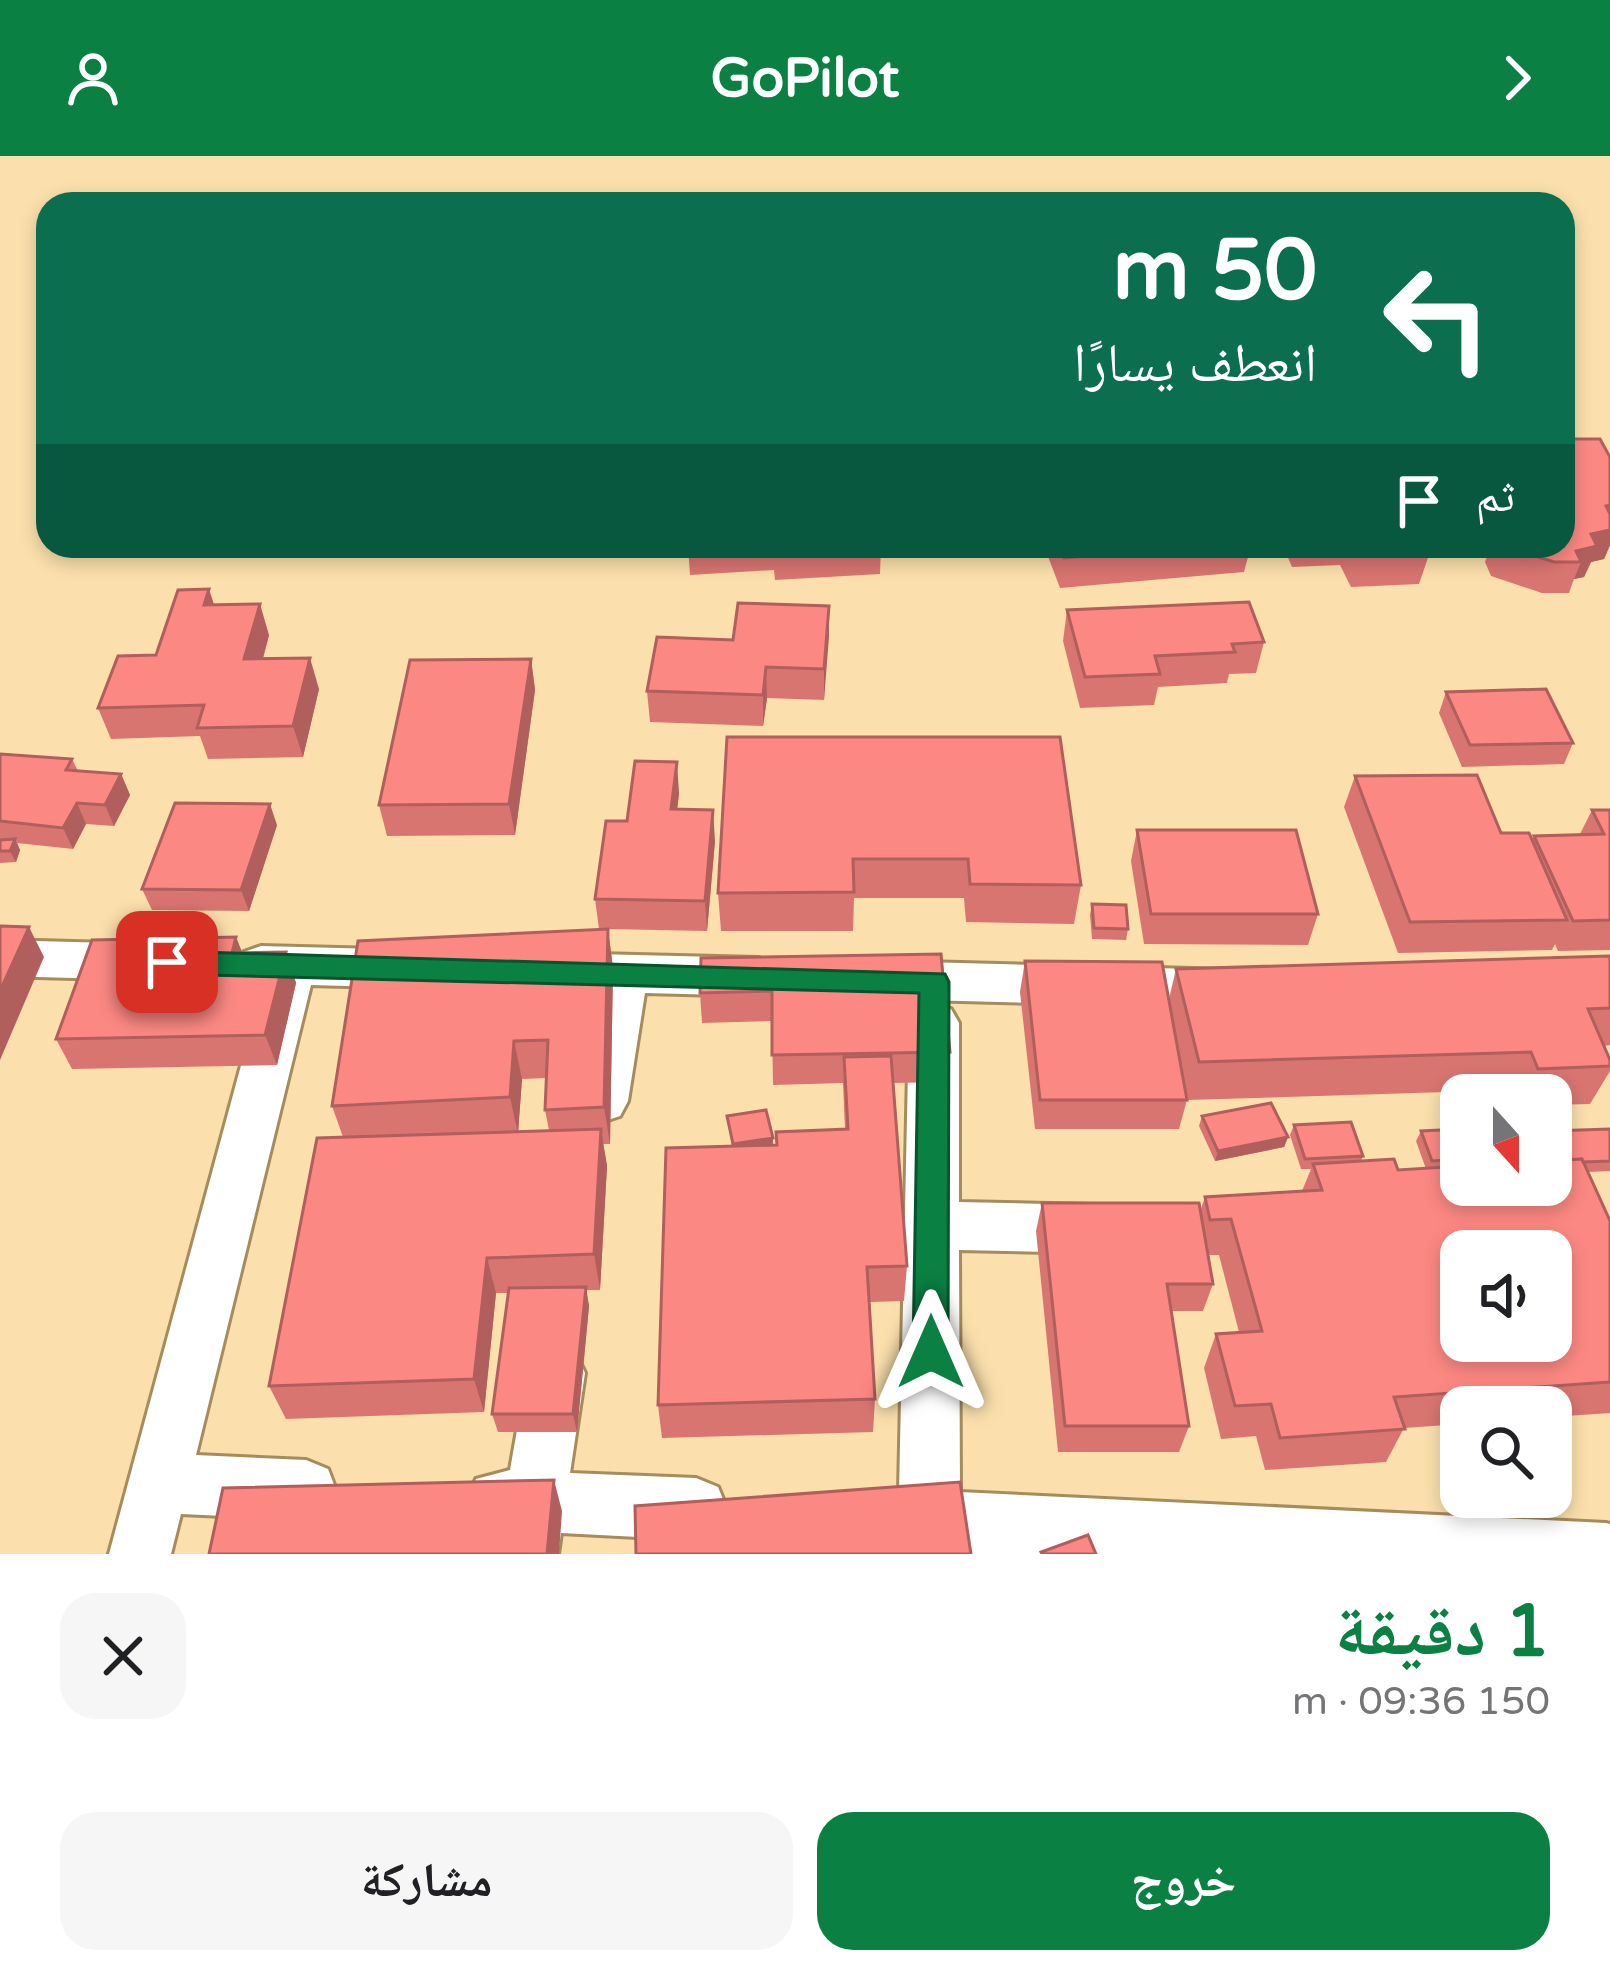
<!DOCTYPE html>
<html lang="ar">
<head>
<meta charset="utf-8">
<style>
  :root { --surface:#fff; --page:#f6f6f6; --text:#202124; --muted:#757577; --accent:#0b8043 }
  body { margin:0; font-family:"Varela Round","Noto Naskh Arabic",sans-serif; background:var(--page); color:var(--text); direction:rtl; height:100vh; display:flex; flex-direction:column; font-size:45px; white-space:nowrap }
  * { box-sizing:border-box; margin:0 }
  p { font-size:39px; color:var(--muted) }
  .icon { flex:none; width:66px; height:66px; fill:none; stroke:currentColor; stroke-width:2; stroke-linecap:round; stroke-linejoin:round }
  .map { position:relative; height:1398px; overflow:hidden; direction:ltr }
  .drawer { display:flex; flex-direction:column; background:var(--surface); flex:1 }
  .drawer>* { flex:none }
  .guide { position:absolute; left:36px; top:36px; width:1539px; height:366px; border-radius:36px; box-shadow:0 6px 18px #0003; direction:rtl; background:#0b6e4f; color:#fff; overflow:hidden }
  .needle { width:78px; rotate:159deg }
  .tools { position:absolute; left:1440px; top:918px; display:grid; gap:24px }
  .tools a { display:grid; place-items:center; width:132px; height:132px; border-radius:24px; background:var(--surface); box-shadow:0 6px 18px #0003; font-size:60px }
  .pin { position:absolute; display:grid; place-items:center; width:102px; height:102px; color:#fff; margin:-51px; border-radius:24px; box-shadow:0 6px 18px #0006 }
  .me { position:absolute; width:132px; margin:-66px; rotate:0deg; stroke-linejoin:round; filter:drop-shadow(0 0 9px #0008) }
  .turn { display:flex; align-items:center; gap:42px; height:252px; padding:0 60px; font-size:54px }
  .turn .icon { width:156px; height:156px; stroke-width:2.5 }
  .turn b { display:block; font-size:84px; line-height:102px }
  .then { display:flex; align-items:center; height:114px; padding:0 60px; background:#0003; gap:24px; font-size:45px }
  .round { display:grid; place-items:center; flex:none; width:126px; height:126px; border-radius:36px; background:var(--page) }
  .overview { display:flex; align-items:center; justify-content:space-between; height:204px; padding:0 60px }
  h1 { font-size:72px; font-weight:800; line-height:90px; color:var(--accent) }
  .action { display:flex; gap:24px; margin-top:auto; padding:24px 60px }
  .action a { flex:1; height:138px; border-radius:36px; background:var(--accent); color:#fff; font-size:48px; font-weight:800; line-height:138px; text-align:center }
  .action a+a { background:var(--page); color:var(--text) }
  header { display:flex; justify-content:space-between; align-items:center; height:156px; padding:0 60px; background:var(--accent); color:#fff; font-size:54px; font-weight:800 }
  .map>svg:first-child { display:block }
</style>
</head>
<body>
<header><svg class="icon" aria-label="forward" viewBox="0 0 24 24"><path d="M9 5l7 7-7 7"/></svg>GoPilot<svg class="icon" aria-label="person" viewBox="0 0 24 24"><circle cx="12" cy="8" r="4"/><path d="M4 21q1-7 8-7t8 7"/></svg></header>
<div class="map">
<svg width="1610" height="1398" viewBox="0 0 1610 1398">
  <rect width="100%" height="100%" fill="#fbe0ad"/>
  <g fill="none" stroke-linecap="round" stroke-linejoin="round">
    <g stroke="#a58c5c" stroke-width="6">
      <path id="minor" d="M 0,784 L 147,788 L 164,793 L 171,806 L 164,819 L 147,824 L 0,820 Z
        M 261,790 L 417,794 L 434,800 L 441,813 L 434,826 L 417,832 L 311,829 L 196,1299 L 306,1304 L 328,1313 L 336,1334 L 328,1355 L 306,1364 L 181,1358 L 171,1398 L 109,1398 L 263,828 L 244,822 L 237,809 L 244,796 Z
        M 555,797 L 759,802 L 776,808 L 783,821 L 776,834 L 759,840 L 645,837 L 628,945 L 620,960 L 602,966 L 584,960 L 576,945 L 597,836 L 538,829 L 531,816 L 538,803 Z
        M 885,805 L 1233,814 L 1250,820 L 1257,833 L 1250,846 L 1233,852 L 885,843 L 868,837 L 861,824 L 868,811 Z
        M 934,847 L 951,853 L 959,867 L 959,1046 L 1096,1049 L 1115,1056 L 1123,1073 L 1115,1090 L 1096,1097 L 959,1094 L 960,1336 L 1606,1367 L 1610,1368 L 1610,1398 L 902,1398 L 901,1393 L 883,1386 L 874,1364 L 883,1342 L 899,1336 L 909,867 L 917,853 Z
        M 556,1190 L 576,1198 L 585,1217 L 570,1317 L 696,1322 L 718,1331 L 727,1353 L 718,1375 L 696,1384 L 561,1377 L 558,1398 L 496,1398 L 500,1374 L 476,1365 L 467,1344 L 476,1323 L 510,1314 L 527,1217 L 536,1198 Z"/>
    </g>
    <use href="#minor" fill="#fff" fill-rule="evenodd"/>
  </g>
  <path fill="#d97571" fill-rule="evenodd" d="M 1568,283 L 1610,301 L 1610,389 L 1604,403 L 1591,406 L 1584,421 L 1574,423 L 1569,437 L 1542,437 L 1491,420 L 1485,406 L 1491,390 L 1563,390 Z
    M 688,390 L 881,390 L 880,418 L 775,424 L 774,414 L 690,419 Z
    M 1044,390 L 1251,390 L 1244,416 L 1060,432 Z
    M 1283,390 L 1432,390 L 1419,428 L 1351,431 L 1340,409 L 1292,411 Z
    M 215,449 L 269,479 L 263,503 L 319,533 L 303,601 L 208,603 L 200,580 L 111,583 L 98,552 L 156,499 Z
    M 829,450 L 824,544 L 767,542 L 763,570 L 650,566 L 647,535 L 733,484 Z
    M 1067,454 L 1264,486 L 1256,517 L 1229,518 L 1227,527 L 1158,531 L 1154,549 L 1080,552 L 1063,485 Z
    M 531,503 L 535,534 L 515,679 L 387,680 L 379,649 Z
    M 1446,536 L 1573,587 L 1564,608 L 1462,611 L 1439,557 Z
    M 727,581 L 1081,729 L 1074,768 L 966,766 L 964,742 L 854,742 L 853,775 L 721,775 L 718,737 Z
    M 0,598 L 72,603 L 78,615 L 121,618 L 130,639 L 114,670 L 86,668 L 73,693 L 17,687 L 20,694 L 16,706 L 0,707 Z
    M 1355,620 L 1501,677 L 1532,683 L 1534,680 L 1580,678 L 1592,654 L 1610,654 L 1610,794 L 1558,795 L 1555,788 L 1552,794 L 1398,797 L 1344,651 Z
    M 679,637 L 677,653 L 715,685 L 707,775 L 608,773 L 613,812 L 610,988 L 603,988 L 607,1010 L 600,1134 L 586,1134 L 589,1150 L 577,1276 L 498,1276 L 492,1258 L 508,1137 L 496,1137 L 484,1256 L 286,1263 L 269,1230 L 343,981 L 332,950 L 599,773 L 595,743 L 627,665 ZM 546,922 L 545,954 L 549,974 L 518,975 L 522,923 Z
    M 277,669 L 249,755 L 152,754 L 142,733 Z
    M 1137,674 L 1318,758 L 1308,789 L 1144,788 L 1131,705 Z
    M 1092,748 L 1128,773 L 1126,784 L 1092,783 L 1090,759 Z
    M 236,781 L 242,797 L 286,796 L 296,827 L 277,909 L 72,913 L 56,883 Z
    M 1610,800 L 1610,889 L 1604,890 L 1610,904 L 1610,915 L 1590,948 L 1551,949 L 1551,939 L 1513,939 L 1511,934 L 1187,944 L 1179,973 L 1035,973 L 1020,836 L 1025,805 L 1169,843 L 1176,813 Z
    M 701,802 L 950,896 L 947,926 L 893,927 L 907,1110 L 904,1145 L 870,1146 L 875,1243 L 873,1276 L 662,1282 L 658,1249 L 732,990 L 727,960 L 773,982 L 773,989 L 845,973 L 843,927 L 773,929 L 772,865 L 702,867 L 700,837 Z
    M 1202,960 L 1288,981 L 1284,991 L 1215,1005 L 1199,970 Z
    M 1294,969 L 1363,1000 L 1361,1005 L 1398,1014 L 1426,1013 L 1416,985 L 1421,975 L 1461,973 L 1461,1029 L 1551,1029 L 1551,975 L 1610,973 L 1610,1015 L 1588,1016 L 1610,1065 L 1610,1257 L 1551,1261 L 1551,1251 L 1461,1251 L 1461,1268 L 1404,1272 L 1386,1306 L 1265,1314 L 1256,1280 L 1221,1283 L 1204,1212 L 1216,1178 L 1239,1176 L 1219,1099 L 1208,1099 L 1213,1128 L 1203,1155 L 1171,1155 L 1189,1270 L 1179,1296 L 1058,1296 L 1036,1075 L 1042,1047 L 1200,1056 L 1205,1041 L 1302,1035 L 1311,1013 L 1301,1013 L 1290,979 Z"/>
  <path fill="#b05f5c" d="M 1610,349 L 1610,389 L 1604,403 L 1591,406 L 1584,421 L 1574,423 L 1581,406 L 1576,395 L 1591,378 L 1606,350 Z
    M 209,433 L 219,464 L 204,449 Z
    M 260,448 L 269,479 L 254,534 L 244,503 Z
    M 829,450 L 829,481 L 824,544 L 824,513 Z
    M 310,502 L 319,533 L 303,601 L 293,570 Z
    M 531,503 L 535,534 L 515,679 L 509,648 Z
    M 766,511 L 767,542 L 763,570 L 763,539 Z
    M 677,606 L 679,637 L 674,684 L 671,653 Z
    M 121,618 L 130,639 L 114,670 L 105,649 Z
    M 77,647 L 86,668 L 73,693 L 63,672 Z
    M 270,648 L 277,669 L 249,755 L 241,734 Z
    M 713,654 L 715,685 L 707,775 L 705,745 Z
    M 15,683 L 20,694 L 16,706 L 10,695 Z
    M 29,771 L 44,801 L 0,904 L 0,835 Z
    M 608,773 L 613,812 L 610,988 L 604,951 Z
    M 236,781 L 248,811 L 232,797 Z
    M 286,796 L 296,827 L 277,909 L 265,879 Z
    M 514,885 L 522,923 L 518,978 L 510,941 Z
    M 601,973 L 607,1010 L 600,1134 L 594,1098 Z
    M 1288,981 L 1284,991 L 1215,1005 L 1218,995 Z
    M 773,982 L 773,992 L 734,999 L 733,988 Z
    M 487,1102 L 496,1137 L 484,1256 L 474,1223 Z
    M 586,1131 L 589,1150 L 577,1276 L 573,1258 Z
    M 554,1324 L 562,1355 L 559,1398 L 547,1398 Z"/>
  <path fill="#fc8883" stroke="#b05f5c" stroke-width="3" fill-rule="evenodd" d="M 1563,273 L 1568,283 L 1600,283 L 1610,301 L 1610,349 L 1606,350 L 1610,358 L 1610,374 L 1591,378 L 1597,390 L 1576,395 L 1581,406 L 1554,406 L 1503,390 L 1563,390 Z
    M 774,390 L 834,390 L 775,394 Z
    M 1059,390 L 1202,390 L 1064,402 Z
    M 1361,390 L 1422,390 L 1362,393 Z
    M 209,433 L 204,449 L 260,448 L 244,503 L 310,502 L 293,570 L 197,572 L 204,549 L 98,552 L 118,500 L 156,499 L 178,434 Z
    M 1249,446 L 1264,486 L 1232,488 L 1235,496 L 1155,500 L 1160,518 L 1085,521 L 1067,454 Z
    M 738,447 L 829,450 L 824,513 L 766,511 L 763,539 L 647,535 L 657,481 L 733,484 Z
    M 531,503 L 509,648 L 379,649 L 410,504 Z
    M 1546,533 L 1573,587 L 1470,589 L 1446,536 Z
    M 727,581 L 1060,581 L 1081,729 L 970,728 L 968,703 L 853,703 L 854,736 L 718,737 Z
    M 0,598 L 72,603 L 66,614 L 121,618 L 105,649 L 77,647 L 63,672 L 0,665 Z
    M 635,605 L 677,606 L 671,653 L 713,654 L 705,745 L 595,743 L 606,665 L 627,665 Z
    M 1477,619 L 1501,677 L 1529,677 L 1567,764 L 1410,766 L 1355,620 Z
    M 175,647 L 270,648 L 241,734 L 142,733 Z
    M 1592,654 L 1610,654 L 1610,764 L 1573,765 L 1534,680 L 1604,678 Z
    M 1137,674 L 1296,674 L 1318,758 L 1151,758 Z
    M 15,683 L 10,695 L 0,695 L 0,684 Z
    M 1092,748 L 1126,749 L 1128,773 L 1094,772 Z
    M 0,770 L 29,771 L 0,835 Z
    M 608,773 L 604,951 L 545,954 L 548,884 L 514,885 L 510,941 L 332,950 L 358,785 Z
    M 236,781 L 232,797 L 286,796 L 265,879 L 56,883 L 92,784 Z
    M 941,798 L 950,896 L 772,899 L 772,835 L 700,837 L 701,802 Z
    M 1610,800 L 1610,852 L 1588,853 L 1610,904 L 1610,910 L 1538,913 L 1531,896 L 1199,906 L 1176,813 Z
    M 1025,805 L 1162,806 L 1187,944 L 1040,944 Z
    M 891,900 L 907,1110 L 867,1111 L 875,1243 L 658,1249 L 666,992 L 777,989 L 776,976 L 848,973 L 844,901 Z
    M 1271,947 L 1288,981 L 1218,995 L 1202,960 Z
    M 766,954 L 773,982 L 733,988 L 727,960 Z
    M 1351,966 L 1363,1000 L 1305,1003 L 1294,969 Z
    M 601,973 L 594,1098 L 487,1102 L 474,1223 L 269,1230 L 317,982 Z
    M 1461,973 L 1461,1003 L 1432,1005 L 1421,975 Z
    M 1610,973 L 1610,1005 L 1583,1006 L 1582,1003 L 1557,1004 L 1551,987 L 1551,975 Z
    M 1394,1003 L 1398,1014 L 1461,1010 L 1461,1029 L 1551,1029 L 1551,1005 L 1582,1003 L 1610,1065 L 1610,1226 L 1394,1241 L 1405,1273 L 1280,1282 L 1271,1248 L 1235,1250 L 1216,1178 L 1262,1175 L 1231,1063 L 1210,1064 L 1205,1041 L 1322,1034 L 1313,1008 ZM 1461,1095 L 1551,1095 L 1551,1185 L 1461,1185 Z
    M 1042,1047 L 1199,1047 L 1213,1128 L 1167,1128 L 1189,1270 L 1065,1270 Z
    M 586,1131 L 573,1258 L 492,1258 L 509,1132 Z
    M 554,1324 L 547,1398 L 209,1398 L 223,1332 Z
    M 960,1326 L 971,1398 L 636,1398 L 635,1350 Z
    M 1088,1379 L 1096,1398 L 1042,1398 L 1041,1396 Z"/>
  <path fill="#0b8043" stroke="#07532c" stroke-width="3" d="M 167,795 L 945,818 L 949,826 L 948,1196 L 943,1207 L 931,1212 L 918,1207 L 913,1196 L 919,837 L 167,818 L 157,814 L 153,806 L 157,798 Z"/>
</svg>
<div class="tools">
<a><svg class="needle" viewBox="-14 -14 28 28"><path d="M0-13l5 13h-10z" fill="#e53935"/><path d="M0 13l5-13h-10z" fill="#757577"/></svg></a>
<a><svg class="icon" aria-label="sound" viewBox="0 0 24 24"><path d="M4 9h4l5-4v14l-5-4H4zM17 9q2 3 0 6"/></svg></a>
<a><svg class="icon" aria-label="search" viewBox="0 0 24 24"><circle cx="10" cy="10" r="6"/><path d="M15 15l6 6"/></svg></a>
</div>
<div class="pin" style="left:167px;top:806px;background:#d93025"><svg class="icon" aria-label="arrive" viewBox="0 0 24 24"><path d="M6 21V4h12l-3 4 3 4H6"/></svg></div>
<svg class="me" style="left:931px;top:1196px" viewBox="-20 -20 40 40"><path d="M0-17L14 15 0 8-14 15z" fill="#0b8043" stroke="#fff" stroke-width="4"/></svg>
<div class="guide">
<div class="turn"><svg class="icon" aria-label="left" viewBox="0 0 24 24"><path d="M17 20v-9H6M10 6l-5 5 5 5"/></svg><div><b>50 m</b>انعطف يسارًا</div></div>
<div class="then">ثم<svg class="icon" aria-label="arrive" viewBox="0 0 24 24"><path d="M6 21V4h12l-3 4 3 4H6"/></svg></div>
</div>
</div>
<section class="drawer">
<div class="overview"><div><h1>1 دقيقة</h1><p>150 m · 09:36</p></div><a class="round"><svg class="icon" aria-label="close" viewBox="0 0 24 24"><path d="M6 6l12 12M18 6L6 18"/></svg></a></div>
<div class="action"><a>خروج</a><a>مشاركة</a></div>
</section>
</body>
</html>
